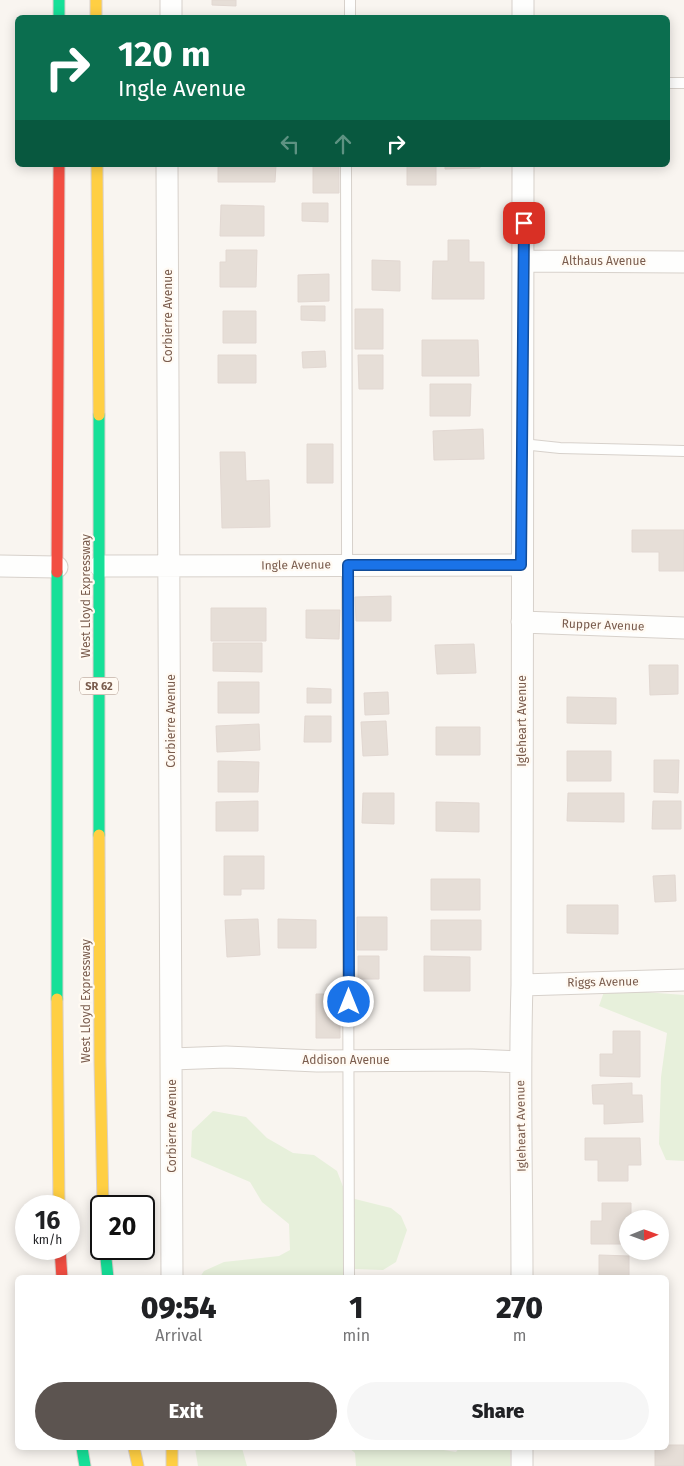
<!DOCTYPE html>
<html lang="en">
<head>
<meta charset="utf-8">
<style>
  :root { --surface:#fff; --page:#f6f6f6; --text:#202124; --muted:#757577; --accent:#5c5450 }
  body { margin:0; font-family:"Fira Sans",sans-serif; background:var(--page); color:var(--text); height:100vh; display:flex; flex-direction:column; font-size:19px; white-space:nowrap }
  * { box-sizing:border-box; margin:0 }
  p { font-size:16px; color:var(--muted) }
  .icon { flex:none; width:28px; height:28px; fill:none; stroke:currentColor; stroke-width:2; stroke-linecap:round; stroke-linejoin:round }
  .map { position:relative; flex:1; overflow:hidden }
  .details { position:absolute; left:15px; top:1275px; width:654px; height:175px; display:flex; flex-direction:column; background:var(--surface); border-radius:8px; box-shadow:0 2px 12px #0003 }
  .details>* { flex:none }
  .hud { position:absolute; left:15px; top:15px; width:655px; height:152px; border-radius:8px; box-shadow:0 2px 12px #0003; background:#0b6e4f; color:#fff; overflow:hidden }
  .needle { width:32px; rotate:89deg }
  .tools { position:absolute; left:619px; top:1210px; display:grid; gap:10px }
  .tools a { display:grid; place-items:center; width:50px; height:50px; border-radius:50%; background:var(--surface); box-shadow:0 2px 12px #0003; font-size:25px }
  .speed { position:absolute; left:15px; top:1195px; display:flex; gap:10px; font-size:25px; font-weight:700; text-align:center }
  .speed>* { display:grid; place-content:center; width:65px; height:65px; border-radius:50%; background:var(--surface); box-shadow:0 2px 12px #0003; line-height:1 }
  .speed small { font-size:12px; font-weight:400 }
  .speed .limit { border:2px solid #111; border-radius:8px; background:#fff; color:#111 }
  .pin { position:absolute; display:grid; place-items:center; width:42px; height:42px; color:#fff; margin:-21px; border-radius:10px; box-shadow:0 2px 8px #0006 }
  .me { position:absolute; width:55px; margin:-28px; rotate:0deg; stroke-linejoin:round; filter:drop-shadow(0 0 4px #0008) }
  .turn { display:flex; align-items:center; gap:18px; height:105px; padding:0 20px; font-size:22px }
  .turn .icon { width:65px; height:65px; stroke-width:2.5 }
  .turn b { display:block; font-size:35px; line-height:42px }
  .lanes { display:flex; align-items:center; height:48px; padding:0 20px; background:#0003; justify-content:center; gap:25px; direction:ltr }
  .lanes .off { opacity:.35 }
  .eta { display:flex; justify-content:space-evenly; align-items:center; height:85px; text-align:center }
  .eta b { font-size:30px; font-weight:800; line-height:35px }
  .primary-button { display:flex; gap:10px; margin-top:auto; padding:10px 20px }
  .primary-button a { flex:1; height:58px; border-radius:30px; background:var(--accent); color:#fff; font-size:20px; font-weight:800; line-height:58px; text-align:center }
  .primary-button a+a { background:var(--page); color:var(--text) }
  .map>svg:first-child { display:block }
</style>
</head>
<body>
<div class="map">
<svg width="684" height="1466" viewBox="0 0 684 1466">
  <rect width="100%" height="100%" fill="#f9f5f0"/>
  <path fill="#e7f0db" d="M 605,989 L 684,995 L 684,1161 L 666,1160 L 659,1144 L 661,1077 L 667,1033 L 599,1006 Z
    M 213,1111 L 246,1117 L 267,1138 L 293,1153 L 314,1155 L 337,1171 L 347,1197 L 391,1208 L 401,1216 L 407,1230 L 396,1262 L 383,1270 L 354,1269 L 345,1277 L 200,1277 L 204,1271 L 224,1262 L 279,1256 L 290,1250 L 289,1224 L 262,1202 L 250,1182 L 191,1157 L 192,1131 Z
    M 195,1448 L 242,1448 L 247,1466 L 198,1466 Z
    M 349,1448 L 432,1448 L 456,1452 L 459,1448 L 510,1448 L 510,1466 L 356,1466 L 355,1453 Z"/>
  <path fill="#e6ded7" stroke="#e2d8d2" d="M 212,0 L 236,0 L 236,6 L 212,5 Z
    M 218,165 L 276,165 L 275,182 L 218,182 Z
    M 313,165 L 339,165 L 339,193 L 313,193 Z
    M 407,165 L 436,165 L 436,185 L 407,185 Z
    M 445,165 L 480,165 L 480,168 L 445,169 Z
    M 302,203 L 328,203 L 328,222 L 302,221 Z
    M 221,205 L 264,206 L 264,236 L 220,236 Z
    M 448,240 L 469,240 L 469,262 L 484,262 L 484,299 L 432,299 L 433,261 L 448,261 Z
    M 226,250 L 257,250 L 256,287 L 220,287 L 220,262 L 226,262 Z
    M 372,260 L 400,261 L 400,291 L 372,290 Z
    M 329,274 L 329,301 L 298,302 L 298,275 Z
    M 301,306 L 325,306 L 325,321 L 301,320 Z
    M 355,309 L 383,309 L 383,349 L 355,349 Z
    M 223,311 L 256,311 L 256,343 L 223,343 Z
    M 422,340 L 478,340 L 479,376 L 422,376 Z
    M 325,351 L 326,367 L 303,368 L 302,352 Z
    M 218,355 L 256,355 L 256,383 L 218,383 Z
    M 358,355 L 383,355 L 383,389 L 359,389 Z
    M 430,384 L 471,384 L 470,416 L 430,416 Z
    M 483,429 L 484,459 L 434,460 L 433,431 Z
    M 307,444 L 333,444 L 333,483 L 307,483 Z
    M 220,452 L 245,452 L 246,481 L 269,480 L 270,527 L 222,528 Z
    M 632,530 L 684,530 L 684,571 L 659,571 L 659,552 L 632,552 Z
    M 391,596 L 391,621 L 356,621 L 355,597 Z
    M 211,608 L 266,608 L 266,641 L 211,641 Z
    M 306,610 L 340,610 L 339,639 L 306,638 Z
    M 213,643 L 262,643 L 262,672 L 213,671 Z
    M 474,644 L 476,673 L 437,674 L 435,645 Z
    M 649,665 L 678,665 L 678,694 L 650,695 Z
    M 218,682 L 259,682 L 259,713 L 218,713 Z
    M 307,688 L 331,689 L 331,703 L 307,703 Z
    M 388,692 L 389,714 L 365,715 L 364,693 Z
    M 567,697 L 616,698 L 616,724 L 567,723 Z
    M 305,716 L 331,716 L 331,742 L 304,742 Z
    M 386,721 L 388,755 L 363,756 L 361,722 Z
    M 259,724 L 260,750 L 217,752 L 216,726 Z
    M 436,727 L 480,727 L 480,755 L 436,755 Z
    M 567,751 L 611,751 L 611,781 L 567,781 Z
    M 654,760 L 679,760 L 678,793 L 654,792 Z
    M 218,761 L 259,762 L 258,792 L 218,792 Z
    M 363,793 L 394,793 L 394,824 L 362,823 Z
    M 568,793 L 624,793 L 624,822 L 567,821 Z
    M 258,801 L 258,831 L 216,831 L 216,802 Z
    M 653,801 L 681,801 L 681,829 L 652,829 Z
    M 436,802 L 479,803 L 479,832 L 436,831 Z
    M 224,856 L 264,856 L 264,889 L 241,889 L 241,895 L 224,895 Z
    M 675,875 L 676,901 L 655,902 L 653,876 Z
    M 431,879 L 480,879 L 480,910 L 431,910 Z
    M 567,905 L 618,905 L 618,934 L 567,933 Z
    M 357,917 L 387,917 L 387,950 L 357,950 Z
    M 258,919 L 260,955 L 227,957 L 225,920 Z
    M 278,919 L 316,920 L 316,948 L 278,948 Z
    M 431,920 L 481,920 L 481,950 L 431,950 Z
    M 358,956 L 379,956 L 379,979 L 358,979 Z
    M 424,956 L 470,957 L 470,991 L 424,991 Z
    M 316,994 L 340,994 L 340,1038 L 316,1038 Z
    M 613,1031 L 640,1031 L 640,1077 L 600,1076 L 600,1054 L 613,1054 Z
    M 632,1083 L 632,1095 L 642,1095 L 643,1122 L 604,1124 L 604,1104 L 593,1104 L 592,1085 Z
    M 585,1138 L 640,1138 L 641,1165 L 628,1165 L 628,1181 L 598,1181 L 598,1160 L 585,1160 Z
    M 602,1203 L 631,1203 L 631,1219 L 628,1219 L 628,1244 L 591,1244 L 591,1221 L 602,1221 Z
    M 599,1255 L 629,1256 L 629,1278 L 599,1278 Z
    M 666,1445 L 684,1445 L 684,1466 L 655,1466 L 655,1448 L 666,1448 Z"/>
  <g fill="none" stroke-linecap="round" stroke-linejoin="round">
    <g stroke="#d7d1cb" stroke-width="12">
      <path id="lane" d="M 350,18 L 350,0
        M 668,83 L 684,83
        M 346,165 L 349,1278
        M 522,444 L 560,448 L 684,451"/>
    </g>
    <g stroke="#d7d1cb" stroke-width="23">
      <path id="street" d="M 171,0 L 171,18
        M 523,18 L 523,0
        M 167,165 L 172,1278
        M 524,261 L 684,262
        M 0,566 L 57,567
        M 100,566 L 521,565
        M 522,622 L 684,628
        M 522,985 L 684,980
        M 172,1059 L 226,1057 L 317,1061 L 472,1060 L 520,1062
        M 522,1278 C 522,1180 519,1082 522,985 L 523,165
        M 522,1448 L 522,1466"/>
    </g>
    <g stroke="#dad1cc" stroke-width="13">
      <path id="fast" d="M 59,0 L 59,18
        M 99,415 L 99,835
        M 57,999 L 57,572
        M 105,1249 L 108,1278
        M 82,1448 L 85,1466"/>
    </g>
    <g stroke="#dad1cc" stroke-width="13">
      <path id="slow" d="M 96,0 L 96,18
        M 97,165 L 99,415
        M 99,835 L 100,1062 L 103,1206
        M 57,999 L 59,1206
        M 134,1448 L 138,1466
        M 172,1448 L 172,1466"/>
    </g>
    <g stroke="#dad1cc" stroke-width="13">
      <path id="jam" d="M 57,572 L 59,165
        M 60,1249 L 62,1278"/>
    </g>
    <use href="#lane" stroke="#fefefd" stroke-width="10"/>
    <use href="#street" stroke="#fefefd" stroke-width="21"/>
    <use href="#fast" stroke="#16e098" stroke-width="11"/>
    <use href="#slow" stroke="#ffcf43" stroke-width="11"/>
    <use href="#jam" stroke="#f24e42" stroke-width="11"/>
  </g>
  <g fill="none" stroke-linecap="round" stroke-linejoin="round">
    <g stroke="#114b97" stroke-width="12">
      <path id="route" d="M 349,1002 L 348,565 L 521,565 L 524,223"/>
    </g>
    <use href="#route" stroke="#1a73e8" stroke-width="9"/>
  </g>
  <g text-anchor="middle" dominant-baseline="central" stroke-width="4.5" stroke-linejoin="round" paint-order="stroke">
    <rect fill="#fffaf3" stroke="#a28b7f" stroke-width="1" x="80" y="677.5" width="38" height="17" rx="4"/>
    <g font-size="11" font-weight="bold" fill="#7a5c4d">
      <text x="99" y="686">SR 62</text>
    </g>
    <g font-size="12" fill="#7a5c4d" stroke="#fffaf3">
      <text x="604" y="261">Althaus Avenue</text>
      <text transform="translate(168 316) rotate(-90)">Corbierre Avenue</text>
      <text transform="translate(296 565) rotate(-1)">Ingle Avenue</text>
      <text transform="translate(86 596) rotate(-90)">West Lloyd Expressway</text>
      <text transform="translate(603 625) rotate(2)">Rupper Avenue</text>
      <text transform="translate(171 721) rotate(-90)">Corbierre Avenue</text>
      <text transform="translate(522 721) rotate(-90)">Igleheart Avenue</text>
      <text transform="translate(603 982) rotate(-1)">Riggs Avenue</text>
      <text transform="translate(86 1001) rotate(-90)">West Lloyd Expressway</text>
      <text x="346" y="1060">Addison Avenue</text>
      <text transform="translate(172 1126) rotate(-90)">Corbierre Avenue</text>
      <text transform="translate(521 1126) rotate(-91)">Igleheart Avenue</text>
    </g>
  </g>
</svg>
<div class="tools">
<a><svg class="needle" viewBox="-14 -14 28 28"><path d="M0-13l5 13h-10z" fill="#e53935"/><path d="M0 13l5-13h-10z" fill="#757577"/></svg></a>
</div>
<div class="speed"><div>16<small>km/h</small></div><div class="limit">20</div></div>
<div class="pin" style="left:524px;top:223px;background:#d93025"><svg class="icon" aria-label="arrive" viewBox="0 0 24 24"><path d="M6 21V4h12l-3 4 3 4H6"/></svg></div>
<svg class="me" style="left:349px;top:1002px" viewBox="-20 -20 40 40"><circle r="17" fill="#1a73e8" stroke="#fff" stroke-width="3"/><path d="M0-11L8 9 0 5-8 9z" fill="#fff"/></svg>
<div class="hud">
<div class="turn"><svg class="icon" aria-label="right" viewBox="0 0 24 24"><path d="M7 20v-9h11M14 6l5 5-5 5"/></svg><div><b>120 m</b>Ingle Avenue</div></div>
<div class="lanes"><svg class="icon off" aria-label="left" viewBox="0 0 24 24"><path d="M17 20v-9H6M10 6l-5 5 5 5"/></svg><svg class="icon off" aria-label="ahead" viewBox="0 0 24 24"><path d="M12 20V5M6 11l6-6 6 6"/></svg><svg class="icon" aria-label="right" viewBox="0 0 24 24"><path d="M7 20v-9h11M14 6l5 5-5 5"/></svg></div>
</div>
<section class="details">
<div class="eta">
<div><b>09:54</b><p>Arrival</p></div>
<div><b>1</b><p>min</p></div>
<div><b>270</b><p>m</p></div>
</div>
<div class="primary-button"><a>Exit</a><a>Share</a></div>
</section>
</div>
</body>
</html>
